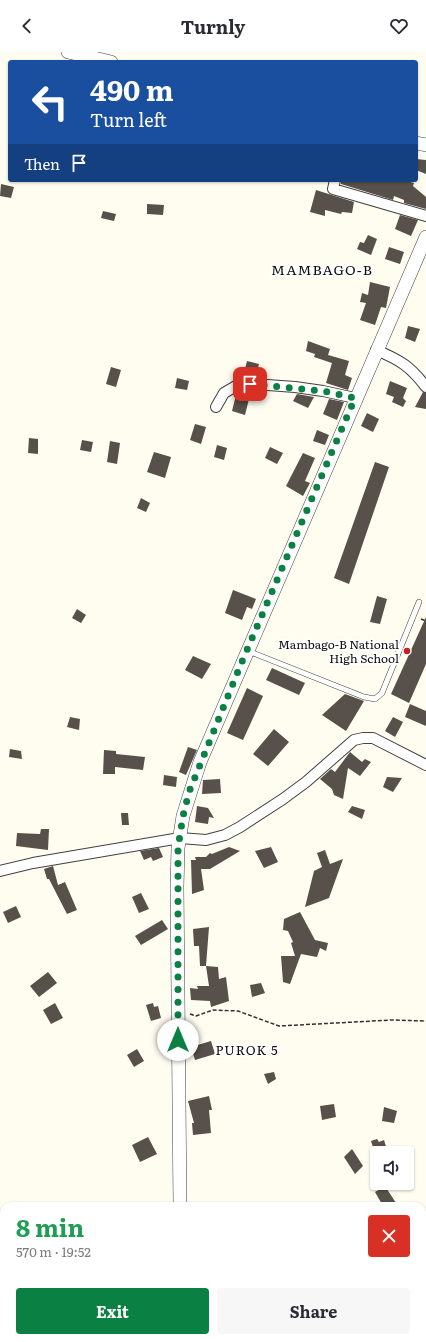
<!DOCTYPE html>
<html lang="en">
<head>
<meta charset="utf-8">
<style>
  :root { --surface:#fff; --page:#f7f7f7; --text:#2b2b33; --muted:#7c7c81; --accent:#0b8043 }
  body { margin:0; font-family:Literata,serif; background:var(--page); color:var(--text); height:100vh; display:flex; flex-direction:column; font-size:15px; white-space:nowrap }
  * { box-sizing:border-box; margin:0 }
  p { font-size:13px; color:var(--muted) }
  .icon { flex:none; width:22px; height:22px; fill:none; stroke:currentColor; stroke-width:2; stroke-linecap:round; stroke-linejoin:round }
  .map { position:relative; flex:1; overflow:hidden }
  .panel { position:absolute; left:0px; top:1150px; width:426px; height:140px; display:flex; flex-direction:column; background:var(--surface); border-radius:12px 12px 0 0; box-shadow:0 1px 3px #0004 }
  .panel>* { flex:none }
  .guide { position:absolute; left:8px; top:8px; width:410px; height:122px; border-radius:4px; box-shadow:0 1px 3px #0004; background:#1a4fa0; color:#fff; overflow:hidden }
  .buttons { position:absolute; left:370px; top:1094px; display:grid; gap:8px }
  .buttons a { display:grid; place-items:center; width:44px; height:44px; border-radius:4px; background:var(--surface); box-shadow:0 1px 3px #0004; font-size:20px }
  .pin { position:absolute; display:grid; place-items:center; width:34px; height:34px; color:#fff; margin:-17px; border-radius:8px; box-shadow:0 2px 6px #0006 }
  .me { position:absolute; width:44px; margin:-22px; rotate:0deg; stroke-linejoin:round; filter:drop-shadow(0 0 3px #0008) }
  .turn { display:flex; align-items:center; gap:14px; height:84px; padding:0 16px; font-size:18px }
  .turn .icon { width:52px; height:52px; stroke-width:2.5 }
  .turn b { display:block; font-size:28px; line-height:34px }
  .then { display:flex; align-items:center; height:38px; padding:0 16px; background:#0003; gap:8px; font-size:15px }
  .round { display:grid; place-items:center; flex:none; width:42px; height:42px; border-radius:4px; background:var(--page) }
  .summary { display:flex; align-items:center; justify-content:space-between; height:68px; padding:0 16px }
  h1 { font-size:24px; font-weight:700; line-height:30px; color:#1e9e55 }
  .action { display:flex; gap:8px; margin-top:auto; padding:8px 16px }
  .action a { flex:1; height:46px; border-radius:4px; background:var(--accent); color:#fff; font-size:16px; font-weight:700; line-height:46px; text-align:center }
  .action a+a { background:var(--page); color:var(--text) }
  header { display:flex; justify-content:space-between; align-items:center; height:52px; padding:0 16px; background:var(--surface); font-size:18px; font-weight:700 }
  .map>svg:first-child { display:block }
</style>
</head>
<body>
<header><svg class="icon" aria-label="back" viewBox="0 0 24 24"><path d="M15 5l-7 7 7 7"/></svg>Turnly<svg class="icon" aria-label="heart" viewBox="0 0 24 24"><path d="M12 20l-8-8c-3-5 5-10 8-4 3-6 11-1 8 4z"/></svg></header>
<div class="map">
<svg width="426" height="1290" viewBox="0 0 426 1290">
  <rect width="100%" height="100%" fill="#fffdf0"/>
  <path fill="#58504a" d="M 416,107 L 426,108 L 426,122 L 416,118 Z
    M 341,128 L 403,128 L 414,131 L 413,134 L 426,145 L 426,157 L 404,151 L 404,148 L 394,144 L 393,148 L 341,132 Z
    M 1,132 L 14,135 L 11,146 L 0,144 Z
    M 316,138 L 354,150 L 352,161 L 342,160 L 341,162 L 325,158 L 325,164 L 310,160 Z
    M 147,152 L 164,153 L 163,163 L 147,162 Z
    M 103,159 L 116,162 L 114,169 L 101,166 Z
    M 400,163 L 418,168 L 411,184 L 395,177 Z
    M 368,183 L 377,187 L 371,203 L 357,197 L 360,190 L 364,191 Z
    M 389,195 L 404,200 L 400,212 L 385,207 Z
    M 370,230 L 390,235 L 386,256 L 381,255 L 375,273 L 360,268 L 366,251 L 360,250 L 362,241 L 368,243 Z
    M 408,274 L 420,277 L 415,290 L 405,286 Z
    M 308,289 L 330,297 L 328,303 L 349,309 L 345,323 L 352,326 L 348,338 L 326,331 L 332,311 L 314,305 L 315,302 L 306,299 Z
    M 247,309 L 259,312 L 256,324 L 244,321 Z
    M 111,315 L 121,318 L 116,335 L 106,332 Z
    M 177,326 L 189,329 L 187,338 L 175,336 Z
    M 390,329 L 407,336 L 403,346 L 406,349 L 403,355 L 392,350 L 394,345 L 386,342 Z
    M 423,340 L 426,341 L 426,357 L 415,355 Z
    M 297,342 L 314,345 L 308,356 L 293,349 Z
    M 236,343 L 249,347 L 245,363 L 232,359 Z
    M 329,347 L 344,350 L 337,368 L 323,362 Z
    M 367,361 L 379,367 L 373,380 L 361,374 Z
    M 195,372 L 206,375 L 201,392 L 190,388 Z
    M 317,378 L 329,383 L 325,393 L 313,389 Z
    M 29,386 L 38,387 L 38,402 L 28,401 Z
    M 82,388 L 93,390 L 91,400 L 80,398 Z
    M 110,389 L 120,391 L 117,412 L 107,410 Z
    M 217,393 L 227,396 L 224,408 L 214,405 Z
    M 270,395 L 283,401 L 277,412 L 265,406 Z
    M 154,400 L 171,405 L 165,426 L 147,420 Z
    M 303,401 L 315,406 L 305,429 L 310,431 L 303,444 L 286,434 Z
    M 375,410 L 389,415 L 349,532 L 334,526 Z
    M 141,446 L 150,451 L 146,460 L 137,456 Z
    M 233,538 L 256,547 L 252,557 L 247,555 L 242,568 L 225,561 Z
    M 377,544 L 387,547 L 380,572 L 370,570 Z
    M 77,557 L 86,563 L 81,571 L 72,566 Z
    M 426,565 L 426,612 L 409,651 L 391,642 Z
    M 193,604 L 211,612 L 202,627 L 185,618 Z
    M 272,616 L 305,631 L 299,643 L 266,628 Z
    M 247,636 L 263,644 L 243,688 L 227,681 Z
    M 345,642 L 364,649 L 346,679 L 322,663 Z
    M 410,652 L 426,659 L 426,674 L 405,665 Z
    M 70,665 L 80,667 L 79,678 L 67,675 Z
    M 393,665 L 403,670 L 395,685 L 385,679 Z
    M 274,677 L 289,690 L 268,714 L 253,702 Z
    M 188,695 L 197,698 L 186,723 L 179,720 Z
    M 10,697 L 21,699 L 22,707 L 9,705 Z
    M 104,698 L 116,699 L 116,702 L 145,705 L 143,718 L 115,715 L 115,722 L 103,722 Z
    M 350,700 L 362,710 L 365,707 L 371,710 L 360,724 L 348,716 L 343,747 L 334,743 L 332,737 L 320,727 L 331,717 L 335,720 Z
    M 164,723 L 177,725 L 176,735 L 163,733 Z
    M 387,725 L 402,726 L 393,740 L 383,735 Z
    M 220,727 L 221,741 L 202,742 L 203,728 Z
    M 197,754 L 208,756 L 214,766 L 209,765 L 208,772 L 195,770 Z
    M 352,754 L 365,758 L 362,767 L 348,760 Z
    M 121,761 L 128,761 L 129,773 L 122,773 Z
    M 41,777 L 49,777 L 48,798 L 16,794 L 17,781 L 40,782 Z
    M 229,795 L 240,799 L 210,817 L 201,817 L 204,838 L 192,842 L 191,808 L 196,808 L 195,805 L 206,805 L 210,801 L 212,802 Z
    M 271,795 L 278,810 L 264,816 L 255,799 Z
    M 159,796 L 163,805 L 153,809 L 151,805 L 144,808 L 140,799 Z
    M 325,798 L 330,812 L 343,807 L 329,846 L 305,855 L 314,819 L 322,815 L 317,801 Z
    M 53,814 L 58,833 L 65,830 L 77,858 L 67,862 L 49,827 L 47,827 L 44,817 Z
    M 141,841 L 149,857 L 139,861 L 132,845 Z
    M 16,854 L 21,865 L 8,871 L 3,860 Z
    M 300,860 L 315,888 L 328,891 L 326,899 L 320,896 L 317,905 L 301,902 L 290,932 L 283,930 L 281,904 L 295,904 L 291,891 L 293,890 L 288,879 L 283,878 L 284,867 Z
    M 162,868 L 168,877 L 141,893 L 135,884 Z
    M 209,875 L 206,914 L 218,915 L 219,927 L 226,925 L 229,949 L 211,955 L 210,949 L 191,948 L 190,936 L 198,937 L 197,934 L 209,934 L 206,914 L 200,914 L 199,894 L 194,894 L 193,877 Z
    M 48,920 L 57,931 L 39,945 L 30,934 Z
    M 261,931 L 265,941 L 252,945 L 250,933 Z
    M 55,951 L 63,966 L 51,972 L 43,958 Z
    M 153,951 L 154,955 L 158,954 L 161,966 L 151,969 L 146,953 Z
    M 211,989 L 215,1002 L 195,1008 L 191,995 Z
    M 137,997 L 144,1009 L 134,1015 L 127,1003 Z
    M 274,1020 L 276,1027 L 268,1032 L 264,1022 Z
    M 209,1044 L 212,1058 L 209,1058 L 211,1081 L 193,1083 L 192,1071 L 194,1071 L 188,1049 Z
    M 334,1052 L 336,1065 L 322,1068 L 320,1054 Z
    M 384,1055 L 397,1059 L 394,1071 L 382,1069 Z
    M 148,1085 L 157,1102 L 140,1110 L 132,1093 Z
    M 377,1087 L 379,1090 L 384,1088 L 388,1101 L 375,1101 L 371,1089 Z
    M 352,1097 L 363,1114 L 355,1122 L 344,1105 Z
    M 385,1134 L 396,1151 L 390,1154 L 383,1154 L 375,1140 Z"/>
  <g fill="none" stroke-linecap="round" stroke-linejoin="round">
    <g stroke="#414141" stroke-width="6">
      <path id="service" d="M 248,599 L 364,645 L 375,647 L 382,641 L 419,550"/>
    </g>
    <g stroke="#414141" stroke-width="12">
      <path id="minor" d="M 335,128 L 333,137 L 426,164
        M 376,298 C 400,308 410,314 426,335
        M 216,355 L 224,341 L 241,331 L 295,335 L 323,339 L 355,346
        M 0,819 L 33,811 L 180,786 L 206,788 L 225,783 L 240,775 L 283,747 L 306,730 L 354,688 L 363,686 L 373,686 L 426,713
        M 422,1232 L 426,1230
        M 257,1286 L 257,1290
        M 298,1290 L 306,1286"/>
    </g>
    <g stroke="#414141" stroke-width="14">
      <path id="tertiary" d="M 68,0 L 111,10
        M 416,91 L 426,93
        M 180,1154 L 177,835 L 178,796 L 183,764 L 200,710 L 426,185
        M 180,1290 L 180,1286"/>
    </g>
    <path stroke="#303030" stroke-width="1.5" stroke-dasharray="4 2" stroke-linecap="butt" d="M 421,567 L 426,569
      M 190,962 L 196,964 L 213,958 L 238,959 L 279,974 L 392,968 L 426,969"/>
    <use href="#service" stroke="#fff" stroke-width="5"/>
    <use href="#minor" stroke="#fff" stroke-width="10"/>
    <use href="#tertiary" stroke="#fff" stroke-width="13"/>
  </g>
  <g fill="none" stroke-linecap="round" stroke-linejoin="round">
    <path stroke="#0b8043" stroke-width="7" stroke-dasharray="0 12.6" d="M 178,988 L 178,796 L 183,764 L 189,740 L 241,612 L 355,346 L 323,339 L 250,332"/>
  </g>
  <circle fill="#c71e20" stroke="#fff" stroke-width="1.5" cx="407" cy="599" r="4"/>
  <g text-anchor="middle" dominant-baseline="central" stroke-width="4" stroke-linejoin="round" paint-order="stroke">
    <g font-size="12" fill="#0e0e0e" stroke="#fff" text-anchor="end">
      <text x="399" y="592">Mambago-B National<tspan x="399" dy="14">High School</tspan></text>
    </g>
    <g font-size="13" letter-spacing="1" fill="#0e0e0e" stroke="#fff">
      <text x="247" y="997">PUROK 5</text>
    </g>
    <g font-size="14" letter-spacing="1" fill="#0e0e0e" stroke="#fff">
      <text x="322" y="217">MAMBAGO-B</text>
    </g>
  </g>
</svg>
<div class="buttons">
<a><svg class="icon" aria-label="sound" viewBox="0 0 24 24"><path d="M4 9h4l5-4v14l-5-4H4zM17 9q2 3 0 6"/></svg></a>
</div>
<div class="pin" style="left:250px;top:332px;background:#d93025"><svg class="icon" aria-label="arrive" viewBox="0 0 24 24"><path d="M6 21V4h12l-3 4 3 4H6"/></svg></div>
<svg class="me" style="left:178px;top:988px" viewBox="-20 -20 40 40"><circle r="19" fill="#fff"/><path d="M0-13L10 11 0 6-10 11z" fill="#0b8043"/></svg>
<div class="guide">
<div class="turn"><svg class="icon" aria-label="left" viewBox="0 0 24 24"><path d="M17 20v-9H6M10 6l-5 5 5 5"/></svg><div><b>490 m</b>Turn left</div></div>
<div class="then">Then<svg class="icon" aria-label="arrive" viewBox="0 0 24 24"><path d="M6 21V4h12l-3 4 3 4H6"/></svg></div>
</div>
<section class="panel">
<div class="summary"><div><h1>8 min</h1><p>570 m · 19:52</p></div><a class="round" style="background:#d93025;color:#fff"><svg class="icon" aria-label="close" viewBox="0 0 24 24"><path d="M6 6l12 12M18 6L6 18"/></svg></a></div>
<div class="action"><a>Exit</a><a>Share</a></div>
</section>
</div>
</body>
</html>
